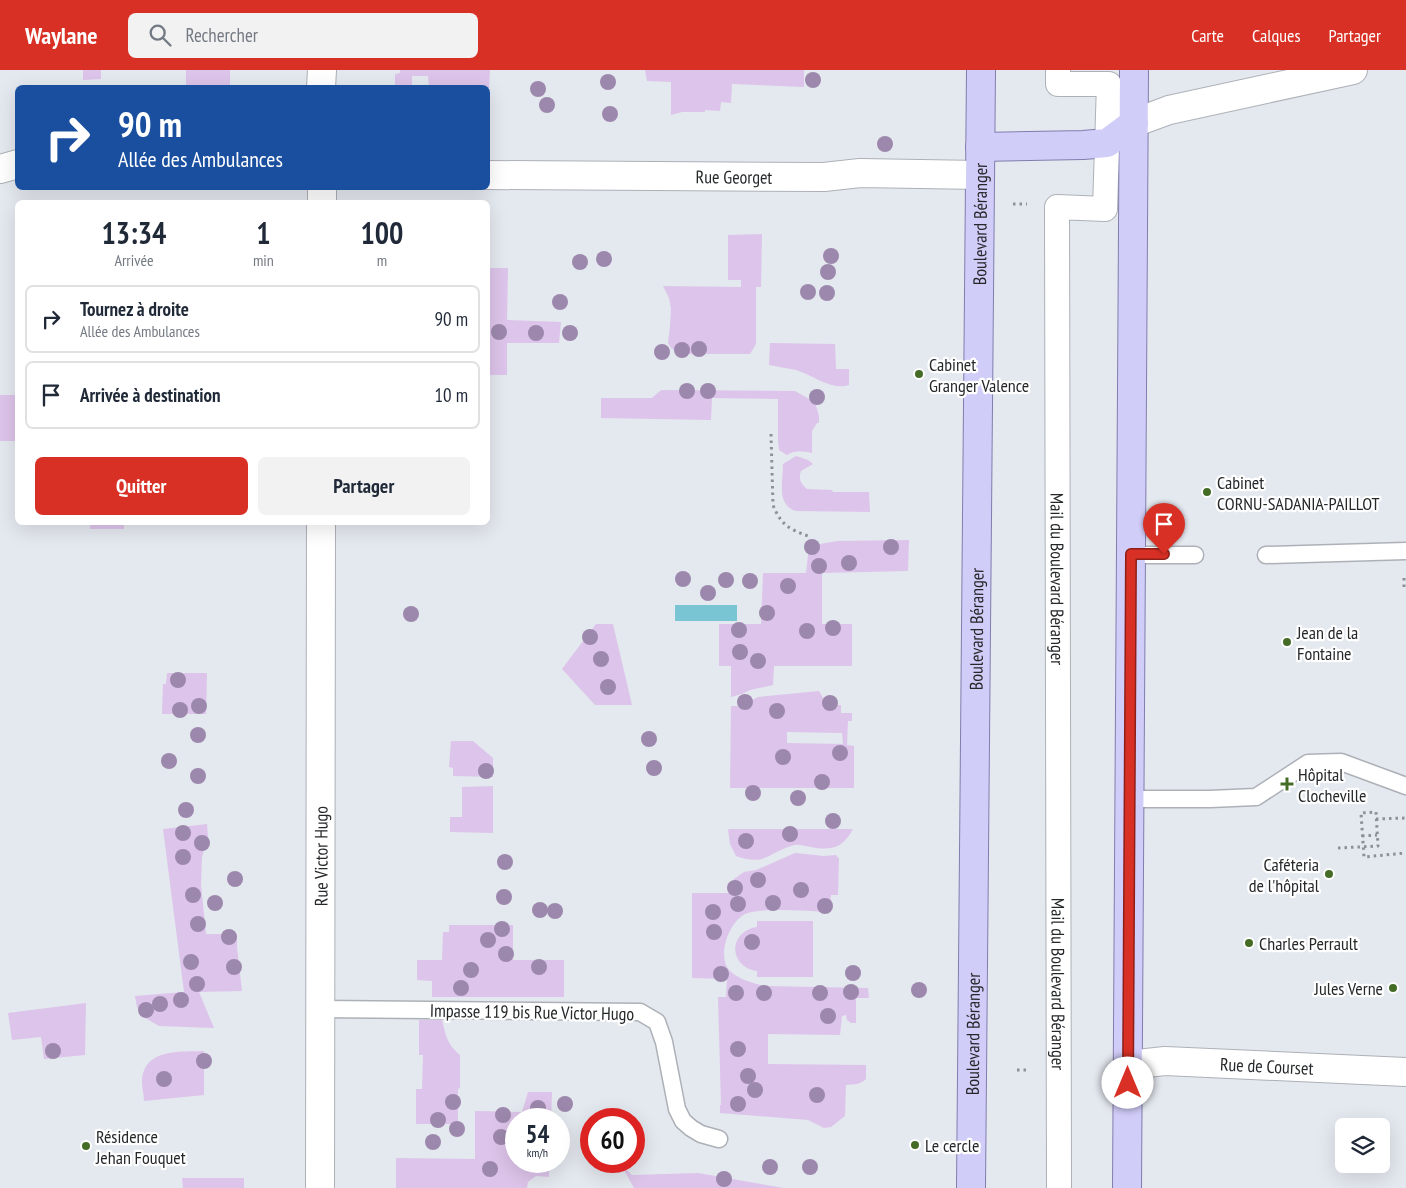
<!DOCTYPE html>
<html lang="fr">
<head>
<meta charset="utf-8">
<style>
  :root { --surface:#fff; --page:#f2f2f3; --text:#1f2937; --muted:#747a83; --line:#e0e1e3; --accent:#d93025 }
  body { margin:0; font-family:"PT Sans Narrow",sans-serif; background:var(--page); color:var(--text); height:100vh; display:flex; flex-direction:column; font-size:19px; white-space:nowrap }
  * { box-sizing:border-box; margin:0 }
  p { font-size:16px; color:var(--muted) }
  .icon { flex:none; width:28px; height:28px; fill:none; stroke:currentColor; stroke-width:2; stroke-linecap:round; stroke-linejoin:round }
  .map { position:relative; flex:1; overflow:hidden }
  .drawer { position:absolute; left:15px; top:130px; width:475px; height:325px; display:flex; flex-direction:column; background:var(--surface); border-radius:8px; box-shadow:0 5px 20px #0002 }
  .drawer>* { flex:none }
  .hud { position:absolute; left:15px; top:15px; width:475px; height:105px; border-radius:8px; box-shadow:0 5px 20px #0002; background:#1a4fa0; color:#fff; overflow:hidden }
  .tools { position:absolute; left:1335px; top:1048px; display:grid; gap:10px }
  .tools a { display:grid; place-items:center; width:55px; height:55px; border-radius:8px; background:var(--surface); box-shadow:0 5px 20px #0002; font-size:25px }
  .speed { position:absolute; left:505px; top:1038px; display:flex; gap:10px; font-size:25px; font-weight:700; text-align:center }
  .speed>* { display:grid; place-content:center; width:65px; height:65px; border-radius:50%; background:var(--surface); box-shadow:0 5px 20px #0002; line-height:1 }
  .speed small { font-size:12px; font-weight:400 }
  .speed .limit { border:8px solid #d22; background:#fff; color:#111 }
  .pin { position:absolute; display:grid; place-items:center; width:42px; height:42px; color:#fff; margin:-51px -21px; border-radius:50% 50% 50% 0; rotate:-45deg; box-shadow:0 0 5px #0007 }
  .pin .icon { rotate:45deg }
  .me { position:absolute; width:55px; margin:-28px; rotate:0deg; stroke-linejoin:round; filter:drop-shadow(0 0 4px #0008) }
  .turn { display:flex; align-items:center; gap:18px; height:105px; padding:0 20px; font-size:22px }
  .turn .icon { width:65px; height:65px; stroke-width:2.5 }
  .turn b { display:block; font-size:35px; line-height:42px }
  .eta { display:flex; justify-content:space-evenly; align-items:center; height:85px; text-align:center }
  .eta b { font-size:30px; font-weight:600; line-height:35px }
  .button { display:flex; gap:10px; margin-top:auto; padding:10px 20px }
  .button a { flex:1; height:58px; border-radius:8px; background:var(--accent); color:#fff; font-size:20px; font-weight:600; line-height:58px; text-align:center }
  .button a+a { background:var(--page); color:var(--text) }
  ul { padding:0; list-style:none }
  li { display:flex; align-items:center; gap:15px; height:68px; margin:0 10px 8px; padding:0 10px; border:2px solid var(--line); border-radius:8px }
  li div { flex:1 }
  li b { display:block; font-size:19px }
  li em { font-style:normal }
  header { display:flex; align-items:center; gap:30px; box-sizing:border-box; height:70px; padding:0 25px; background:var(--accent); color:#fff }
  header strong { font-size:24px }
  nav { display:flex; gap:28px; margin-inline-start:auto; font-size:18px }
  .search { width:350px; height:45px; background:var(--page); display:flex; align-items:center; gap:12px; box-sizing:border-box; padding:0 18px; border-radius:8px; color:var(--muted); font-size:19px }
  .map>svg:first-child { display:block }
</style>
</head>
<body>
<header>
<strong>Waylane</strong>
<div class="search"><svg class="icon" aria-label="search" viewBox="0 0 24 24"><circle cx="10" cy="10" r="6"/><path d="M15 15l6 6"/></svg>Rechercher</div>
<nav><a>Carte</a><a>Calques</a><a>Partager</a></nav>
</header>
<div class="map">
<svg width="1406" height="1118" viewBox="0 0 1406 1118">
  <rect width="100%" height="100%" fill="#e4e8ef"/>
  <path fill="#ddc4ea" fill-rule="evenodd" d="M 83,0 L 101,0 L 101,9 L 83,10 Z
    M 186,0 L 230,0 L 230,17 L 186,17 Z
    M 400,0 L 490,0 L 489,18 L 429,17 L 428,6 L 412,6 L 412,17 L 395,17 L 395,4 L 400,3 Z
    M 645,0 L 804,0 L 804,17 L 732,14 L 731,33 L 721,32 L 720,41 L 705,40 L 705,42 L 682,42 L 671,45 L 671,12 L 647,11 Z
    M 762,164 L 761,217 L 756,217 L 756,274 L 750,284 L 680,284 L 671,278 L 668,273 L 670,256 L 671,239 L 669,228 L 663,216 L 741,217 L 741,210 L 728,210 L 728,165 Z
    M 488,198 L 508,198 L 507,250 L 561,252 L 559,273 L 507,273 L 507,305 L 488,305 Z
    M 770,273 L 835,274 L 836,299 L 849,299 L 849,315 C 831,321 813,305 796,300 C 787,298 778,297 769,295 Z
    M 661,320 L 795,321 L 809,329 L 814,329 L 819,346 L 819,353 L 817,353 L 812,361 L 812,383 C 803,381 795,380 787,385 L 779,380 L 778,370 L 778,329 L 712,328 L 711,350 L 601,348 L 601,328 L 652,328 Z
    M 0,325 L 17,325 L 17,371 L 0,371 Z
    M 796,386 L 808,390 L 813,394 L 801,401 C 798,409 801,414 807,419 L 832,420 L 833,422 L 869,422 L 870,442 L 796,441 C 776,435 783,412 783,394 Z
    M 90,453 L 124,453 L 124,459 L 90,459 Z
    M 909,470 L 908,501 L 822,503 L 822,554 L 852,554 L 852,596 L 774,596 L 773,615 L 750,620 L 742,624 L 731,627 L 731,596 L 719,596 L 719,554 L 761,554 L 763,503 L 806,503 L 809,476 L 837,471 Z
    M 596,554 L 613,554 L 632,635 L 595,635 L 562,599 Z
    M 167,603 L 207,603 L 206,644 L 162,644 L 163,614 L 166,614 Z
    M 819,621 L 827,635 L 841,635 L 841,643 L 852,643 L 852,651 L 848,651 L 847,675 L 854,676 L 854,718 L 730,718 L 731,636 L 741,636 L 758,627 ZM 787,662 L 842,663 L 843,674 L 787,673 Z
    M 451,671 L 473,671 L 493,688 L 493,707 L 453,706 L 453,698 L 449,697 Z
    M 493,716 L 493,763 L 450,762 L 450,747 L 462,747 L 462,717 Z
    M 207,754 L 208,767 L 202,787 L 201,814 L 206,864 L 237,864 L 237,877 L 242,921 L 199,922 L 214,958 L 159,956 L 145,948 L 137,937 L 135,926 L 184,922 L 163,759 Z
    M 728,759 L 853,759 C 843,778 831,781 811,777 C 804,776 798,773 791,776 C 766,784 766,796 736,786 L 730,774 Z
    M 795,783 L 824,786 L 836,785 L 839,789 L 838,825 L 831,825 L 830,842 C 810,841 762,837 745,844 C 729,852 716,887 730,901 C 739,910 753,913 765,916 L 868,918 L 869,928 L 856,928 L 856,953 L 851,953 L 847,950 L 846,945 L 842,946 L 840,965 L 768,964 L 768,994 L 866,995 L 866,1009 C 860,1015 854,1014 846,1015 L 845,1046 L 831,1057 L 824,1058 L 808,1050 L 720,1043 L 720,1035 L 721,1035 L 718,927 L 726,927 L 727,909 L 692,908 L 692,823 L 729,823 L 734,809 L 744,802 L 756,800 Z
    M 757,851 L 813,851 L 813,907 L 757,907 L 757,901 C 728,897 728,861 757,857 Z
    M 449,855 L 513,855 L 513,890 L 564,890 L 564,927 L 432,927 L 432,911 L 417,910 L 417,890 L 442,890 L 443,862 L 449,862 Z
    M 86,933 L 85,985 L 44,989 L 41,967 L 12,970 L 8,943 Z
    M 419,950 L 442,950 C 446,966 447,974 460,985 L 460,1018 L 458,1019 L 458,1054 L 416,1054 L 416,1019 L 422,1019 L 423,985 L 419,985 Z
    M 204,981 L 204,1025 L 144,1031 C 144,1025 142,1018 142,1012 C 143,978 180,982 204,981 Z
    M 528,1022 L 552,1022 L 551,1049 L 516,1049 L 516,1091 L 549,1091 L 549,1107 L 536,1106 L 528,1112 L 527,1118 L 396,1118 L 396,1088 L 475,1089 L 475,1041 L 522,1042 Z
    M 620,1093 L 632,1105 L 698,1103 L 784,1118 L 634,1118 Z
    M 182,1108 L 244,1108 L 244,1118 L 183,1118 Z"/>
  <path fill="#7ac5d3" d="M 675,535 L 737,535 L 737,551 L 675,551 Z"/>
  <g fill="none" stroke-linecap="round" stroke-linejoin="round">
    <g stroke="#adb1b7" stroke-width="19">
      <path id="service" d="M 1131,485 L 1195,485
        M 1266,485 L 1406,481
        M 1129,729 L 1210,729 L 1256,727 L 1308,693 L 1341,692 L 1406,716
        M 321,939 L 640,942 L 657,952 L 664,972 L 677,1039 L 683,1051 L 691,1058 L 701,1064 L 719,1069"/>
    </g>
    <g stroke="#adb1b7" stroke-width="26">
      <g id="pedestrian">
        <path id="s1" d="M 1058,0 L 1058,14 L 1109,14 L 1105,139 L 1057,137 L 1059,1118"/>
      </g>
    </g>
    <g stroke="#adb1b7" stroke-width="30">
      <g id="minor">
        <path d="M 321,18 L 322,0"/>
        <path d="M 1134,53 L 1169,40 L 1353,0"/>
        <path d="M 0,99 L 18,94"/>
        <path id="s2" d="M 488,105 L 824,107 L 860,103 L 980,105"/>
        <path d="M 322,118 L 322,132"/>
        <path id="s3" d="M 1128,995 L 1165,991 L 1406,1002"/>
        <path id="s4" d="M 320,1118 L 321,452"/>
      </g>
    </g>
    <g stroke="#817dae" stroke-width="30">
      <g id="primary">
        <path d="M 980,77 L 1083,75 L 1107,73 L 1134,53"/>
        <path id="s5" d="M 971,1118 L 981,0"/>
        <path d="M 1127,1118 L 1134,0"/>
      </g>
    </g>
    <path stroke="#8d9095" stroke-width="3" stroke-dasharray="2.5 4" stroke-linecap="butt" d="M 1013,134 L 1027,134
      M 771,364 L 773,435 C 781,455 789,459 808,466
      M 1404,508 L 1404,517
      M 1376,749 L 1406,748
      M 1362,766 L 1377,765
      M 1338,778 L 1378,776 L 1376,742 L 1361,743 L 1364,787 L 1406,783
      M 1017,1000 L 1027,1000"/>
    <use href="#service" stroke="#fff" stroke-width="16"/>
    <use href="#pedestrian" stroke="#fff" stroke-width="24"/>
    <use href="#minor" stroke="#fff" stroke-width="28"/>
    <use href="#primary" stroke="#d1cdf9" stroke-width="28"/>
  </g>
  <g fill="#9d88ad">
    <circle cx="813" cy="10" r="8"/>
    <circle cx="608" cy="12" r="8"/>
    <circle cx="538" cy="19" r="8"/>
    <circle cx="547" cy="35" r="8"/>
    <circle cx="610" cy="44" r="8"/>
    <circle cx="885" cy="74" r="8"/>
    <circle cx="831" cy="186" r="8"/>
    <circle cx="604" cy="189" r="8"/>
    <circle cx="580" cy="192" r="8"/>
    <circle cx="828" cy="202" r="8"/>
    <circle cx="808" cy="222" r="8"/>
    <circle cx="827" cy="223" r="8"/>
    <circle cx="560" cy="232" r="8"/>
    <circle cx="499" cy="262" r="8"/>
    <circle cx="536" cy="263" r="8"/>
    <circle cx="570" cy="263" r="8"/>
    <circle cx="699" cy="279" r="8"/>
    <circle cx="682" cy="280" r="8"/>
    <circle cx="662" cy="282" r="8"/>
    <circle cx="687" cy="321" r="8"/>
    <circle cx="708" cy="321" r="8"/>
    <circle cx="817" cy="327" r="8"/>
    <circle cx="812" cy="477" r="8"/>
    <circle cx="891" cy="477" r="8"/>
    <circle cx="849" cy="493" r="8"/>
    <circle cx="819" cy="496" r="8"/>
    <circle cx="683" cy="509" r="8"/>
    <circle cx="726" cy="510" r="8"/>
    <circle cx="750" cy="511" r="8"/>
    <circle cx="788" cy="516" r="8"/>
    <circle cx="708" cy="523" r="8"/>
    <circle cx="767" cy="543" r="8"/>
    <circle cx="411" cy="544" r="8"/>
    <circle cx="833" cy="558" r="8"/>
    <circle cx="739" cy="560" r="8"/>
    <circle cx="807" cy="561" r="8"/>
    <circle cx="590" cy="567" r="8"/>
    <circle cx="740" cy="582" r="8"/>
    <circle cx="601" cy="589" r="8"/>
    <circle cx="758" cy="591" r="8"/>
    <circle cx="178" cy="610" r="8"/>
    <circle cx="608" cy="617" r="8"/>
    <circle cx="745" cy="632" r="8"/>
    <circle cx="830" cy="633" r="8"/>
    <circle cx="199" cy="636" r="8"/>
    <circle cx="180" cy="640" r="8"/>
    <circle cx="777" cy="641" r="8"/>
    <circle cx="198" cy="665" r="8"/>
    <circle cx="649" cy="669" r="8"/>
    <circle cx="840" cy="683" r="8"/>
    <circle cx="783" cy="687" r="8"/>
    <circle cx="169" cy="691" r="8"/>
    <circle cx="654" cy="698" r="8"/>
    <circle cx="486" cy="701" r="8"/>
    <circle cx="198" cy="706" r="8"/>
    <circle cx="822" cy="712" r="8"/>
    <circle cx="753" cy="723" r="8"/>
    <circle cx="798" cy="728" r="8"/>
    <circle cx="186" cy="740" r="8"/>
    <circle cx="833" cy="751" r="8"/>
    <circle cx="183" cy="763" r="8"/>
    <circle cx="790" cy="764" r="8"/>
    <circle cx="746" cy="771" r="8"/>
    <circle cx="202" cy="773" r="8"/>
    <circle cx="183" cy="787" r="8"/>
    <circle cx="505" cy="792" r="8"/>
    <circle cx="235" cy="809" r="8"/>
    <circle cx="758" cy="810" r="8"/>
    <circle cx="735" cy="818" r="8"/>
    <circle cx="801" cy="820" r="8"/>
    <circle cx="193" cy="825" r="8"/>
    <circle cx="504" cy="827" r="8"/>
    <circle cx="215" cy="833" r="8"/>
    <circle cx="773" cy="833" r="8"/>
    <circle cx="738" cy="834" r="8"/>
    <circle cx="825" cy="836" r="8"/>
    <circle cx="540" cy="840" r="8"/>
    <circle cx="555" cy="841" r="8"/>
    <circle cx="713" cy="842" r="8"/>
    <circle cx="198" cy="854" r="8"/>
    <circle cx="502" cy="859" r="8"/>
    <circle cx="714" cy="862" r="8"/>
    <circle cx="229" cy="867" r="8"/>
    <circle cx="488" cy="870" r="8"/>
    <circle cx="752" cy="872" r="8"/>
    <circle cx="506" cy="884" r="8"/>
    <circle cx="191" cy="892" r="8"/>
    <circle cx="234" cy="897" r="8"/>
    <circle cx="539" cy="897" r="8"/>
    <circle cx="471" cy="900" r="8"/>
    <circle cx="853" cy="903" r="8"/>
    <circle cx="721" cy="904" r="8"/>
    <circle cx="197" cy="914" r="8"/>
    <circle cx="461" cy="918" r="8"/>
    <circle cx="919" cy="920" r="8"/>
    <circle cx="851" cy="922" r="8"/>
    <circle cx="736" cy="923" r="8"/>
    <circle cx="764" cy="923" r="8"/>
    <circle cx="820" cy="923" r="8"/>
    <circle cx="181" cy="930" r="8"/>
    <circle cx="160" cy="934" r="8"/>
    <circle cx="146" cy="940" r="8"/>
    <circle cx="828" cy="946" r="8"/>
    <circle cx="738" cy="979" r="8"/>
    <circle cx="53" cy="981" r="8"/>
    <circle cx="204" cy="991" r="8"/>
    <circle cx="748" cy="1006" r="8"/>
    <circle cx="164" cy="1009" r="8"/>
    <circle cx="755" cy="1020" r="8"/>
    <circle cx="817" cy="1025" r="8"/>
    <circle cx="453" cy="1032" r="8"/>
    <circle cx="565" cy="1034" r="8"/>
    <circle cx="738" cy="1034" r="8"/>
    <circle cx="538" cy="1038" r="8"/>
    <circle cx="503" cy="1045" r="8"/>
    <circle cx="438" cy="1050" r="8"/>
    <circle cx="457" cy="1059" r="8"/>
    <circle cx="501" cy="1067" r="8"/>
    <circle cx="433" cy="1072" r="8"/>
    <circle cx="770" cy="1097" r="8"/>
    <circle cx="810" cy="1097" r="8"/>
    <circle cx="490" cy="1099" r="8"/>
    <circle cx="724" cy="1109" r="8"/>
  </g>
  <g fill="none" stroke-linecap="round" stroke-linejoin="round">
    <g stroke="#8d1f18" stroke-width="12">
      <path id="route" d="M 1128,1013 L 1131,484 L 1164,484"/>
    </g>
    <use href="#route" stroke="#d93025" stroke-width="9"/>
  </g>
  <g fill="#446c27" stroke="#fff" stroke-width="2">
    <circle cx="919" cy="304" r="5"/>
    <circle cx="1207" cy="422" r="5"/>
    <circle cx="1287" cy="572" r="5"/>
    <path d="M1284.5 706.5h5v5h5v5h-5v5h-5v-5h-5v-5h5z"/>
    <circle cx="1329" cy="804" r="5"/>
    <circle cx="1249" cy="873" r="5"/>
    <circle cx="1393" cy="918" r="5"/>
    <circle cx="915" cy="1075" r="5"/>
    <circle cx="86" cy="1076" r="5"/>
  </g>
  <g text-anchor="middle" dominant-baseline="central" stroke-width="4.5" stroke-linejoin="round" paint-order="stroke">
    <g font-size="18" fill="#252729" stroke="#fff">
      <text stroke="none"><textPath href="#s2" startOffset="246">Rue Georget</textPath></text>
      <text stroke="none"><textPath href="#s5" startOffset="964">Boulevard Béranger</textPath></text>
      <text stroke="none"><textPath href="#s1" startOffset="610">Mail du Boulevard Béranger</textPath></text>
      <text stroke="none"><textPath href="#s5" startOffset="559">Boulevard Béranger</textPath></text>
      <text stroke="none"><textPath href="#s4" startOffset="332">Rue Victor Hugo</textPath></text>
      <text stroke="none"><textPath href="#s1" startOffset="1015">Mail du Boulevard Béranger</textPath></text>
      <text transform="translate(532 942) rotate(1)">Impasse 119 bis Rue Victor Hugo</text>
      <text stroke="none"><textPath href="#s5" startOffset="154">Boulevard Béranger</textPath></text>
      <text stroke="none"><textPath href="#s3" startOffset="139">Rue de Courset</textPath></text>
    </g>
    <g font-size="18" fill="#252729" stroke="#fff" text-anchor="start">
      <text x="929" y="294">Cabinet<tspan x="929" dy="21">Granger Valence</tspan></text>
      <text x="1217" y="412">Cabinet<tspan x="1217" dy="21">CORNU-SADANIA-PAILLOT</tspan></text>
      <text x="1297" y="562">Jean de la<tspan x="1297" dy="21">Fontaine</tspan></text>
      <text x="1298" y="704">Hôpital<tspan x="1298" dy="21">Clocheville</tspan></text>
      <text x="1319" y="794" text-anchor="end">Caféteria<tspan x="1319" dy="21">de l'hôpital</tspan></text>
      <text x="1259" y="873">Charles Perrault</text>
      <text x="1383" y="918" text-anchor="end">Jules Verne</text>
      <text x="96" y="1066">Résidence<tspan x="96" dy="21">Jehan Fouquet</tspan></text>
      <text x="925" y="1075">Le cercle</text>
    </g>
  </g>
</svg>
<div class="tools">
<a><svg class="icon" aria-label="layers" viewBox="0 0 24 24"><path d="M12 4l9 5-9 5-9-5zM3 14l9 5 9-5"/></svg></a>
</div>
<div class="speed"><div>54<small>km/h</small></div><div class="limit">60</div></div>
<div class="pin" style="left:1164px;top:484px;background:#d93025"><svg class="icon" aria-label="arrive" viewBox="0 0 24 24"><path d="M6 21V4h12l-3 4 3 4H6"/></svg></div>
<svg class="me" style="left:1128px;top:1013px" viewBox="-20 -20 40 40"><circle r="19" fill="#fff"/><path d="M0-13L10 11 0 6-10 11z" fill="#d93025"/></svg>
<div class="hud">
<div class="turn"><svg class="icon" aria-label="right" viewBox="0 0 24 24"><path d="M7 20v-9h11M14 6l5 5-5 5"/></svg><div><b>90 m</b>Allée des Ambulances</div></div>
</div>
<section class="drawer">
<div class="eta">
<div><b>13:34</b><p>Arrivée</p></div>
<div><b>1</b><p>min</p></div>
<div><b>100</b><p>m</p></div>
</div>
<ul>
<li><svg class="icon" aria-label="right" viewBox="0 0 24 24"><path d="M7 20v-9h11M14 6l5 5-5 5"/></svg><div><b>Tournez à droite</b><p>Allée des Ambulances</p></div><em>90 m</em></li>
<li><svg class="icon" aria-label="arrive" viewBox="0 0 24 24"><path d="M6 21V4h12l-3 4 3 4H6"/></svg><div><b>Arrivée à destination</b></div><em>10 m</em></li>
</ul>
<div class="button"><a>Quitter</a><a>Partager</a></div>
</section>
</div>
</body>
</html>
